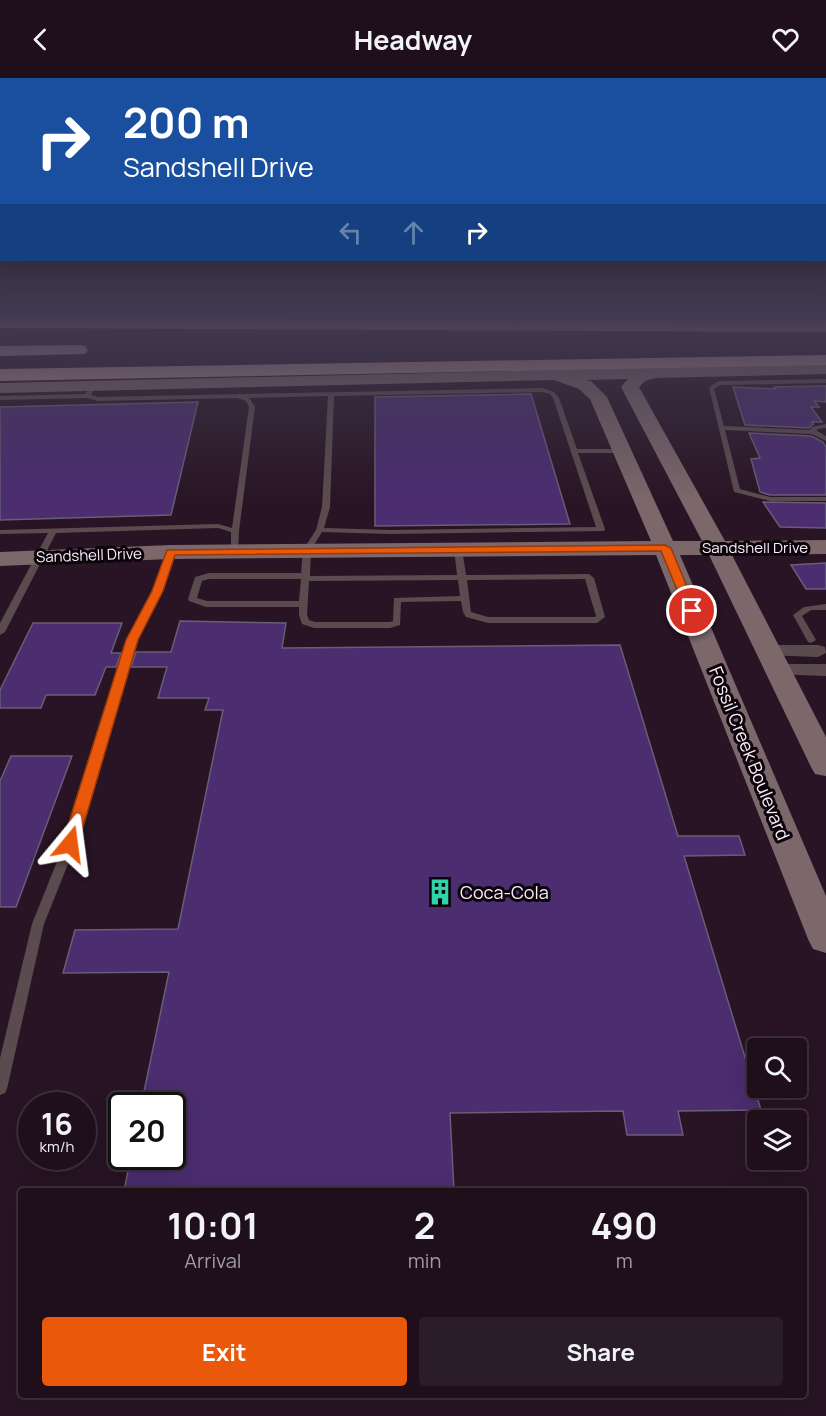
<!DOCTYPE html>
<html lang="en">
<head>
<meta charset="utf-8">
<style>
  :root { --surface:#1e0f1b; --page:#2b1d28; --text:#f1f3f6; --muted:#a19ca3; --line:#3c2f3a; --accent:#ea580c }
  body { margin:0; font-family:Manrope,sans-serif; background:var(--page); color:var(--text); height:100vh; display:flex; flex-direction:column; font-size:22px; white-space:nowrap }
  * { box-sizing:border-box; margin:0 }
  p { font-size:20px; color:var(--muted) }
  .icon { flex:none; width:33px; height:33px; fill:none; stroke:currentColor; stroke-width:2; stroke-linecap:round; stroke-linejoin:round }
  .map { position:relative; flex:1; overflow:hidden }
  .panel { position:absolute; left:18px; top:1110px; width:789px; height:210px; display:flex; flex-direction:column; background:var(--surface); border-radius:6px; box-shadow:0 6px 24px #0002,0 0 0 2px var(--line) }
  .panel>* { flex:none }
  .top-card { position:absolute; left:0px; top:0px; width:826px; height:183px; box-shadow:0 6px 24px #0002,0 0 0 2px var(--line); background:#1a4fa0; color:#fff; overflow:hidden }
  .tools { position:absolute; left:747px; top:960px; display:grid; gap:12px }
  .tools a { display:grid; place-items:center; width:60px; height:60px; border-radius:6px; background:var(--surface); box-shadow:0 6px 24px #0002,0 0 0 2px var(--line); font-size:30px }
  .speed { position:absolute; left:18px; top:1014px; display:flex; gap:12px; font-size:30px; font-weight:700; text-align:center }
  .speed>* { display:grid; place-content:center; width:78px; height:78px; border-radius:50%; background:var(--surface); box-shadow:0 6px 24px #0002,0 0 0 2px var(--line); line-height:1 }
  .speed small { font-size:15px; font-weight:400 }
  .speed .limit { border:3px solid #111; border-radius:9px; background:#fff; color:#111 }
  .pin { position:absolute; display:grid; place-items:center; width:51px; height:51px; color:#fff; margin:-26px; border:3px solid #fff; border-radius:50%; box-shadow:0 2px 6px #0007 }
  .me { position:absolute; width:66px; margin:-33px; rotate:16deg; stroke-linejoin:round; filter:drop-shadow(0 0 4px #0008) }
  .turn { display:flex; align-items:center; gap:21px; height:126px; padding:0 24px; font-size:27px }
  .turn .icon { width:78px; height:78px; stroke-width:2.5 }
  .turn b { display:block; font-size:42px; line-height:51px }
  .lanes { display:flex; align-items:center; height:57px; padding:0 24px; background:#0003; justify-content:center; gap:30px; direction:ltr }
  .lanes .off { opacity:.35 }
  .eta { display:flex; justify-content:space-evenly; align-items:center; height:102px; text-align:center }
  .eta b { font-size:36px; font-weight:700; line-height:42px }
  .action { display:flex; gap:12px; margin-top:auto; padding:12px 24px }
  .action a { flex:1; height:69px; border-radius:6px; background:var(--accent); color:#fff; font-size:24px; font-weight:700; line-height:69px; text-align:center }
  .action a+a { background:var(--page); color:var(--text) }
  header { display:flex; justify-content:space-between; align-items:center; height:78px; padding:0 24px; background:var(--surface); font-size:27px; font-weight:700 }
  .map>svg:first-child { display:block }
</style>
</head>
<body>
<header><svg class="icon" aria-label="back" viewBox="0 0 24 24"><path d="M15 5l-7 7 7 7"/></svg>Headway<svg class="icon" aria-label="heart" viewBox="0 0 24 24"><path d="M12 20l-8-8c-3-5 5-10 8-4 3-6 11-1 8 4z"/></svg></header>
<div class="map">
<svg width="826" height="1338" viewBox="0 0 826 1338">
  <rect width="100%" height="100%" fill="#281424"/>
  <path fill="#4b2d70" stroke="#675e77" stroke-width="1.5" d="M 826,308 L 826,324 L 814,323 L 819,329 L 811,329 L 822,344 L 812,344 L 813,346 L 809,350 L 745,347 L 733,309 L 776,311 L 774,309 Z
    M 531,316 L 570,446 L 375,448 L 375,319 Z
    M 198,324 L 171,437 L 0,442 L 0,329 Z
    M 749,355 L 811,358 L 823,364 L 826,369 L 826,417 L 770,417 L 760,414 L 751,381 L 760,380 Z
    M 763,424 L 826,425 L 826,450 L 780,449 Z
    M 826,485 L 826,511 L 806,511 L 791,487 Z
    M 180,543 L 286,545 L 282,570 L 620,567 L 678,758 L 739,758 L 745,777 L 684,778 L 761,1032 L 678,1033 L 683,1057 L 627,1057 L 623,1033 L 450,1035 L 454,1113 L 124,1113 L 131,1078 L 172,1078 L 172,1028 L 141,1028 L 169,894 L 63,895 L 75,852 L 178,851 L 223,632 L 205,632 L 209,620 L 158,620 L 167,589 L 131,589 L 136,574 L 171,574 Z
    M 33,545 L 122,545 L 111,575 L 121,575 L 116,589 L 106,589 L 95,617 L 46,617 L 41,630 L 0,630 L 0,612 Z
    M 11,678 L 72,678 L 16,829 L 0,829 L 0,703 Z"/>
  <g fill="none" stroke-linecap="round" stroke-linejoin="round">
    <path fill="#5a4c4e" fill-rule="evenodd" d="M 742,235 L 826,235 L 826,239 L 744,237 Z
      M 826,301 L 826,305 L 720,307 L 714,311 L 724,348 L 810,352 L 812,349 L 826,346 L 826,350 L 817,351 L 817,353 L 826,358 L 826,363 L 812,356 L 725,352 L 740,411 L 770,419 L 826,419 L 826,423 L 770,423 L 734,414 L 709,309 L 719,303 Z
      M 93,306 L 96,308 L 91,317 L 98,319 L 542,310 L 554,314 L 559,320 L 577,371 L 622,371 L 625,373 L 622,375 L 578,375 L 605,451 L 604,453 L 390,456 L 322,454 L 311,472 L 310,498 L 457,497 L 454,471 L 458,469 L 462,471 L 466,497 L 589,496 L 594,500 L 605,539 L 597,545 L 488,545 L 466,539 L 463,534 L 461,523 L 401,524 L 400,547 L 390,550 L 314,550 L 302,546 L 299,537 L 299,529 L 206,529 L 189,523 L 188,521 L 195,499 L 209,495 L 301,495 L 303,472 L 316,452 L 322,429 L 328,318 L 248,320 L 250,321 L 255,329 L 239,453 L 238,475 L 235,475 L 231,473 L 231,454 L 218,450 L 56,455 L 5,554 L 0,557 L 0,545 L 48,455 L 0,456 L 0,452 L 218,446 L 232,450 L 249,329 L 246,323 L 237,320 L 98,323 L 87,320 L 0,322 L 0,318 L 85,316 L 91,307 ZM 542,314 L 550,316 L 553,320 L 596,449 L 390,452 L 324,450 L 330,429 L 334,318 ZM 209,501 L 301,501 L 299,523 L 207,523 L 197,520 L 202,503 ZM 585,501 L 596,538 L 595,539 L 488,539 L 471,534 L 467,502 ZM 458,502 L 460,518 L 394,520 L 393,543 L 390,544 L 315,544 L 309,542 L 307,537 L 309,503 Z
      M 168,472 L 171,472 L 175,474 L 161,513 L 137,562 L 76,766 L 44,846 L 7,1011 L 5,1015 L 0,1017 L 0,980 L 32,846 L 64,766 L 127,562 L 153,513 Z
      M 826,526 L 826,532 L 811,532 L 802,538 L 816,562 L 811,565 L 808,564 L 793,537 L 804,529 Z"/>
    <path fill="#5a4c4e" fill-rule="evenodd" d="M 767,567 L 818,567 L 825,569 L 826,575 L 818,579 L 760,577 L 758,573 L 760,569 Z
      M 777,586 L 826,586 L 826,598 L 770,596 L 767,592 L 770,588 Z"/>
    <path fill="#7c676a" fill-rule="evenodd" d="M 0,235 L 826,237 L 826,247 L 484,242 L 0,242 Z
      M 826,286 L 826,296 L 655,300 L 645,303 L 639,309 L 725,463 L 826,462 L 826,476 L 732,477 L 826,659 L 826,698 L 815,696 L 811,689 L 709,477 L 680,477 L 826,818 L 826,875 L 813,871 L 808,861 L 656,477 L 171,481 L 0,488 L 0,474 L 171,467 L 651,463 L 590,321 L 579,311 L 554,302 L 0,315 L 0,305 ZM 628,301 L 621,309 L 702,463 L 673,463 L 607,319 L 591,303 L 585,302 Z"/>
    <path fill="#b08f94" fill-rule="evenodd" d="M 0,240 L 826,244 L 826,254 L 0,250 Z
      M 79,267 L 85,268 L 88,272 L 85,276 L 0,278 L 0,268 Z
      M 826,277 L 826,287 L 0,303 L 0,291 Z"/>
  </g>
  <linearGradient id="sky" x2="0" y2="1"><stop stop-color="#160b14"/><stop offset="0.56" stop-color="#423a50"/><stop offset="1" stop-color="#423a50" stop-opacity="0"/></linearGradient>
  <rect width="826" height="423" fill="url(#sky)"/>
  <path fill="#ea580c" stroke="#983908" stroke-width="1.5" d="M 665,467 L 671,470 L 697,533 L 696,535 L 686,533 L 661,473 L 175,477 L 163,513 L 138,562 L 78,766 L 70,771 L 62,766 L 126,562 L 152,513 L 167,472 Z"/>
  <defs>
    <g id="building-bare" transform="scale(2.07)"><path d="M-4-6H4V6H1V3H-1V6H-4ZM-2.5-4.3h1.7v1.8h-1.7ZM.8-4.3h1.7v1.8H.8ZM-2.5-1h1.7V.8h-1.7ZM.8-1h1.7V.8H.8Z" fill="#30d4aa" stroke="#0b040a" stroke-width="2.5" paint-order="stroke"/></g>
  </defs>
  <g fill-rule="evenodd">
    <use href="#building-bare" x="440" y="814"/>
  </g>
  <g text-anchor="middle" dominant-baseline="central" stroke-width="6" stroke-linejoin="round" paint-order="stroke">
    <g font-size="15" fill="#fceef8" stroke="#0b040a">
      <text x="755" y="469">Sandshell Drive</text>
      <text transform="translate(89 477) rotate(-2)">Sandshell Drive</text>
    </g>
    <g font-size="18" fill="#fceef8" stroke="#0b040a">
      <text transform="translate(750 675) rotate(68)">Fossil Creek Boulevard</text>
    </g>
    <g font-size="18" fill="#fceef8" stroke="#0b040a" text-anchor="start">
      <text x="460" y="814">Coca-Cola</text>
    </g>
  </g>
</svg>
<div class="tools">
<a><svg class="icon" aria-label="search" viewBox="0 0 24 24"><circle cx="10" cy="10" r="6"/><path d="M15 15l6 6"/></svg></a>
<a><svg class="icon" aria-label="layers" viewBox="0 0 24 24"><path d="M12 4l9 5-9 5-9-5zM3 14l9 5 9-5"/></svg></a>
</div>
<div class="speed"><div>16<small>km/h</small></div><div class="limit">20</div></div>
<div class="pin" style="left:692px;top:533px;background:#d93025"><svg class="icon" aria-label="arrive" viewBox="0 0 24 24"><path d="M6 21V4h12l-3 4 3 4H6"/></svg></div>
<svg class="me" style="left:70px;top:766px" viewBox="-20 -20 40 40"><path d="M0-17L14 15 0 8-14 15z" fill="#ea580c" stroke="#fff" stroke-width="4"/></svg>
<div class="top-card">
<div class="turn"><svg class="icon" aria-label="right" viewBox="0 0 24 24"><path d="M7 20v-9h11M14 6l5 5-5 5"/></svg><div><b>200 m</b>Sandshell Drive</div></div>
<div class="lanes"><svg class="icon off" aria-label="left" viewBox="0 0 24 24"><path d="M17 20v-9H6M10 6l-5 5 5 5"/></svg><svg class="icon off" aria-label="ahead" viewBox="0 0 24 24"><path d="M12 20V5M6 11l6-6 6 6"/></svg><svg class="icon" aria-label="right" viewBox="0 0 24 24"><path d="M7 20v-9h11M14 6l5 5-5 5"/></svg></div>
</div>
<section class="panel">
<div class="eta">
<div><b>10:01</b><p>Arrival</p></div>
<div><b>2</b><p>min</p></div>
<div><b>490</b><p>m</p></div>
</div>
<div class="action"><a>Exit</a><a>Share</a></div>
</section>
</div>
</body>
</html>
